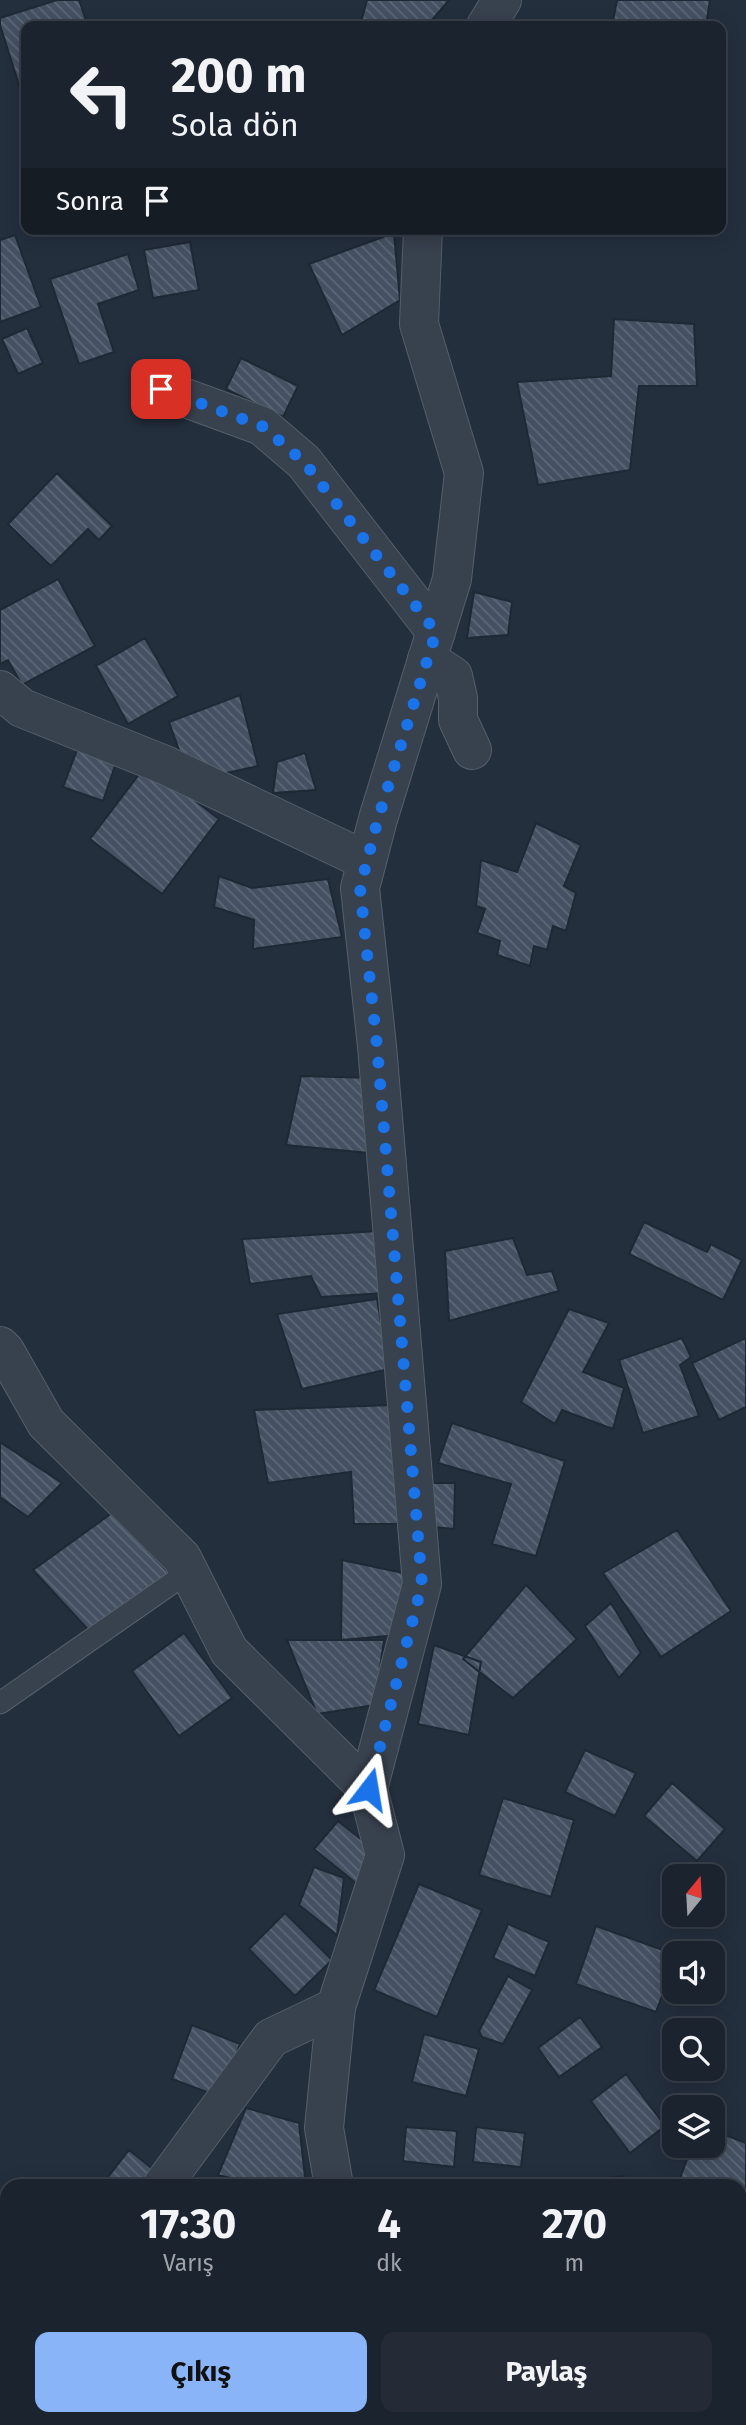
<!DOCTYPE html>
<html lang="tr">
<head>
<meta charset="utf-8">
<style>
  :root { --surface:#1b232e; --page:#242b36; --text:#f1f3f6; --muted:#a0a4aa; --line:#39404a; --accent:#8ab4f8 }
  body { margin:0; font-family:"Fira Sans",sans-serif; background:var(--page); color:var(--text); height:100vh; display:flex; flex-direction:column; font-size:26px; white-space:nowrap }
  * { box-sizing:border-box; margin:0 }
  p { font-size:23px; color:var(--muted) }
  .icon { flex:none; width:38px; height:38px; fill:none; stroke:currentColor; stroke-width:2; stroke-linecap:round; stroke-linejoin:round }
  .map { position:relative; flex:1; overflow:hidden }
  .drawer { position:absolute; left:0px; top:2179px; width:747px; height:247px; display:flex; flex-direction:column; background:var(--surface); border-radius:21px 21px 0 0; box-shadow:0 4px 18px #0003,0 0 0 2px var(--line) }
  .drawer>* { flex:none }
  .guide { position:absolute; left:21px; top:21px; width:705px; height:214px; border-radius:14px; box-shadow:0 4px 18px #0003,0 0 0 2px var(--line); background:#1b232e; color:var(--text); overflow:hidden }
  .needle { width:46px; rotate:18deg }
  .fabs { position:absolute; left:662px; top:1864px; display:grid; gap:14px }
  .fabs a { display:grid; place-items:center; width:63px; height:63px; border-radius:14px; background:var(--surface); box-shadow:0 4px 18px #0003,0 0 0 2px var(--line); font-size:35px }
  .pin { position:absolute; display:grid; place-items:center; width:60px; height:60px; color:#fff; margin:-30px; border-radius:14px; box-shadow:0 4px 10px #0006 }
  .me { position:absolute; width:77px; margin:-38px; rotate:14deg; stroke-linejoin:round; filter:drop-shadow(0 0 5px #0008) }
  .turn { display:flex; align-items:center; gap:24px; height:147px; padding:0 35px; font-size:32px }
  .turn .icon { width:91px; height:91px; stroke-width:2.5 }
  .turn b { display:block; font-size:49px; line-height:60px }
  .then { display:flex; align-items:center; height:66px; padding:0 35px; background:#0003; gap:14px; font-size:26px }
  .eta { display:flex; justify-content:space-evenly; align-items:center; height:119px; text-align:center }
  .eta b { font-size:42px; font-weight:700; line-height:49px }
  .cta { display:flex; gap:14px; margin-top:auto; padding:14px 35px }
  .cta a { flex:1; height:80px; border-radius:14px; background:var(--accent); color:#111; font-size:28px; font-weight:700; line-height:80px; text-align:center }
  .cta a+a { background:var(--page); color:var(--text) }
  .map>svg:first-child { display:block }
</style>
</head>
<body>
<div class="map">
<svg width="746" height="2425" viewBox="0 0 746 2425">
  <defs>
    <pattern id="building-back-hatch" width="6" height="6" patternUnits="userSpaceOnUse" patternTransform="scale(1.75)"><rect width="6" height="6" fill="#455162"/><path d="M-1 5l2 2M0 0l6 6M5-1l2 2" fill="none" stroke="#5d6877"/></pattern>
  </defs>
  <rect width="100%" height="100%" fill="#242f3e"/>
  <path fill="url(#building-back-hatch)" stroke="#1f2835" stroke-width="2" d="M 57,0 L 79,0 L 88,26 L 26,26 L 26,107 L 0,25 L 0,18 Z
    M 367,0 L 449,0 L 427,26 L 360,26 Z
    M 617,0 L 710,0 L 706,26 L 612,26 Z
    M 394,233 L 400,300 L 342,335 L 309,264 Z
    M 15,235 L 41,307 L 0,322 L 0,240 Z
    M 190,242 L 199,290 L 153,298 L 144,250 Z
    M 128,254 L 139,290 L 98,304 L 114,352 L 79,364 L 50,279 Z
    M 614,319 L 694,324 L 697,386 L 639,386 L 630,470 L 538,485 L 517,382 L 611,376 Z
    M 27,328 L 43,363 L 18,374 L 2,339 Z
    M 241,358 L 298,386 L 283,417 L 226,389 Z
    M 57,473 L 112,526 L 99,540 L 88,529 L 51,566 L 8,524 Z
    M 58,579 L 95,646 L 22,685 L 8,660 L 0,664 L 0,610 Z
    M 474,592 L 512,602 L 508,635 L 467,638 Z
    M 145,638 L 178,696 L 128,724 L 96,666 Z
    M 240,695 L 258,766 L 190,781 L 169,722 Z
    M 77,750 L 116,763 L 103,801 L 63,787 Z
    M 305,753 L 316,790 L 273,793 L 277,762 Z
    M 147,764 L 219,819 L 162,894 L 90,839 Z
    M 536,823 L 581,845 L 564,886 L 576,893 L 566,931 L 553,926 L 547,950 L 534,946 L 530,966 L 497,955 L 500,941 L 477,933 L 485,909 L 476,906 L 481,860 L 517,872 Z
    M 219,876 L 252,888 L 328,879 L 342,937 L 253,949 L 254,920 L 214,907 Z
    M 301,1076 L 373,1078 L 369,1153 L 286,1145 Z
    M 644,1222 L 707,1252 L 711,1244 L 742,1260 L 723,1300 L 629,1254 Z
    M 379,1231 L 386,1293 L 321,1297 L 311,1276 L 250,1284 L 242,1239 Z
    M 513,1238 L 527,1275 L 552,1271 L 559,1291 L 449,1321 L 445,1251 Z
    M 377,1299 L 389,1369 L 302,1389 L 277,1314 Z
    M 569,1309 L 609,1323 L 583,1372 L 624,1388 L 613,1429 L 562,1410 L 555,1424 L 521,1402 Z
    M 682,1338 L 691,1357 L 680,1365 L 699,1416 L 643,1433 L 619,1360 Z
    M 746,1338 L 746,1407 L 719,1420 L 692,1363 Z
    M 392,1405 L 399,1524 L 354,1524 L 351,1472 L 268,1483 L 254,1410 Z
    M 452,1423 L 565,1461 L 536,1556 L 492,1544 L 511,1484 L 438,1463 Z
    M 0,1442 L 62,1483 L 28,1517 L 0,1497 Z
    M 428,1483 L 455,1483 L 454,1529 L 433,1527 Z
    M 112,1513 L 171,1575 L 93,1635 L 33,1570 Z
    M 677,1530 L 731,1611 L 661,1657 L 603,1573 Z
    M 342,1560 L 408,1574 L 399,1635 L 341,1640 Z
    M 526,1585 L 577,1639 L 513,1698 L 463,1659 Z
    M 611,1603 L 641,1653 L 619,1678 L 585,1626 Z
    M 184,1633 L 232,1698 L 179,1736 L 132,1671 Z
    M 287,1640 L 384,1640 L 375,1705 L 317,1714 Z
    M 434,1645 L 481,1662 L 469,1735 L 418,1724 Z
    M 585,1750 L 636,1773 L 615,1816 L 565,1792 Z
    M 672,1783 L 725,1829 L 697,1861 L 644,1816 Z
    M 503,1798 L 574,1820 L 551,1897 L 479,1875 Z
    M 338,1821 L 368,1845 L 362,1888 L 314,1849 Z
    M 314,1867 L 344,1878 L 337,1935 L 299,1905 Z
    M 419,1884 L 482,1910 L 437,2017 L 374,1990 Z
    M 285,1913 L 332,1960 L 295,1996 L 249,1949 Z
    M 508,1924 L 549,1942 L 535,1976 L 493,1958 Z
    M 596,1926 L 674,1954 L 674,1964 L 656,2012 L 576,1984 Z
    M 508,1976 L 532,1990 L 503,2044 L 482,2037 L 479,2031 Z
    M 580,2017 L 602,2047 L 559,2077 L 538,2048 Z
    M 192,2025 L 240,2044 L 220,2097 L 172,2079 Z
    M 424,2034 L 479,2049 L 466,2096 L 412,2082 Z
    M 626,2074 L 665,2126 L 630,2153 L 591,2101 Z
    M 246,2108 L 299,2123 L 306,2186 L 263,2186 L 218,2175 Z
    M 406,2127 L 457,2131 L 454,2167 L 403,2161 Z
    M 476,2127 L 525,2133 L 521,2167 L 473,2162 Z
    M 712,2130 L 746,2143 L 746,2204 L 740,2219 L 740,2186 L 677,2186 L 692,2146 L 712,2146 Z
    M 129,2150 L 159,2174 L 149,2186 L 101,2186 Z
    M 624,2176 L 625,2186 L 566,2186 L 566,2183 Z
    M 7,2235 L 7,2286 L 0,2282 L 0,2248 Z
    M 740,2283 L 746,2284 L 746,2335 L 740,2333 Z
    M 44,2418 L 85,2418 L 82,2425 L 41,2425 Z
    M 144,2418 L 191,2418 L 189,2425 L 165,2425 Z
    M 195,2418 L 223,2418 L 243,2425 L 193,2425 Z
    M 391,2418 L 469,2418 L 470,2419 L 391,2423 Z
    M 612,2418 L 682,2418 L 680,2425 L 611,2425 Z"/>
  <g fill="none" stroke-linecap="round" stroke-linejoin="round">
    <g stroke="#565f6c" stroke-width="23">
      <path id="service" d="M 0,1703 L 188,1572"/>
    </g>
    <g stroke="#565f6c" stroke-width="40">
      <path id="minor" d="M 161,389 L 262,426 L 304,462 L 436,632
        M 427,659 L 453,676 L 458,698 L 458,720 L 472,750
        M 0,690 L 22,708 L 165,765 L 367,861
        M 162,2186 L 271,2038 L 336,2007
        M 740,2257 L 746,2247
        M 722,2418 L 723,2425
        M 8,2425 L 12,2418"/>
    </g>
    <g stroke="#565f6c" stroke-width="40">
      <path id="tertiary" d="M 486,26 L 502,0
        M 0,1346 L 5,1351 L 46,1423 L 182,1558 L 229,1651 L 368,1789 L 385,1855 L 336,2007 L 324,2128 L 334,2186
        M 368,1789 L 422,1584 L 377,1046 L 360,888 L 378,819 L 452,579 L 464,473 L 419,324 L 423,229
        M 373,2418 L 374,2425"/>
    </g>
    <use href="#service" stroke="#38414e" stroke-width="21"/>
    <use href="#minor" stroke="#38414e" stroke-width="38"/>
    <use href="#tertiary" stroke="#38414e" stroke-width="38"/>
  </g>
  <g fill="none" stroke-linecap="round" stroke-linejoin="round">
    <path stroke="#1a73e8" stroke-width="12" stroke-dasharray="0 21.6" d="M 161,389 L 262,426 L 304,462 L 436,632 L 378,819 L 360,888 L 377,1046 L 422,1584 L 369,1789"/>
  </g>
</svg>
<div class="fabs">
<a><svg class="needle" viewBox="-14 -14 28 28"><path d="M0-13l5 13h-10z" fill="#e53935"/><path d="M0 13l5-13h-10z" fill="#a0a4aa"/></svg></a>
<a><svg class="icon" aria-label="sound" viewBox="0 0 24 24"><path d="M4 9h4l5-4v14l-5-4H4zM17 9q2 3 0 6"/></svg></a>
<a><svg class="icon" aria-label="search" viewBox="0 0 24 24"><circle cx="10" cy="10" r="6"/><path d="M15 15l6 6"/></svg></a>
<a><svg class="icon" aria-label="layers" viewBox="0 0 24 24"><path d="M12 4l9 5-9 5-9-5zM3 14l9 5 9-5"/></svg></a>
</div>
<div class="pin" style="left:161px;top:389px;background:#d93025"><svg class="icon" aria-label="arrive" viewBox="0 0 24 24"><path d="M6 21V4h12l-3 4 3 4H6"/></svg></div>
<svg class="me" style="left:369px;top:1789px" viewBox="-20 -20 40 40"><path d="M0-17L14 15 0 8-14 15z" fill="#1a73e8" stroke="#fff" stroke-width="4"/></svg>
<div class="guide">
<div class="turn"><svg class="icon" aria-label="left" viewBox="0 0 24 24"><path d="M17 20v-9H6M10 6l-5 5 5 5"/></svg><div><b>200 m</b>Sola dön</div></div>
<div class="then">Sonra<svg class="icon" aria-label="arrive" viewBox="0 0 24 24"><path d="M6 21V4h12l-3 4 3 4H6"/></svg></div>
</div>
<section class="drawer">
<div class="eta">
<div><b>17:30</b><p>Varış</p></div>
<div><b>4</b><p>dk</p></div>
<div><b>270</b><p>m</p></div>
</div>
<div class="cta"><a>Çıkış</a><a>Paylaş</a></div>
</section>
</div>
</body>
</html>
